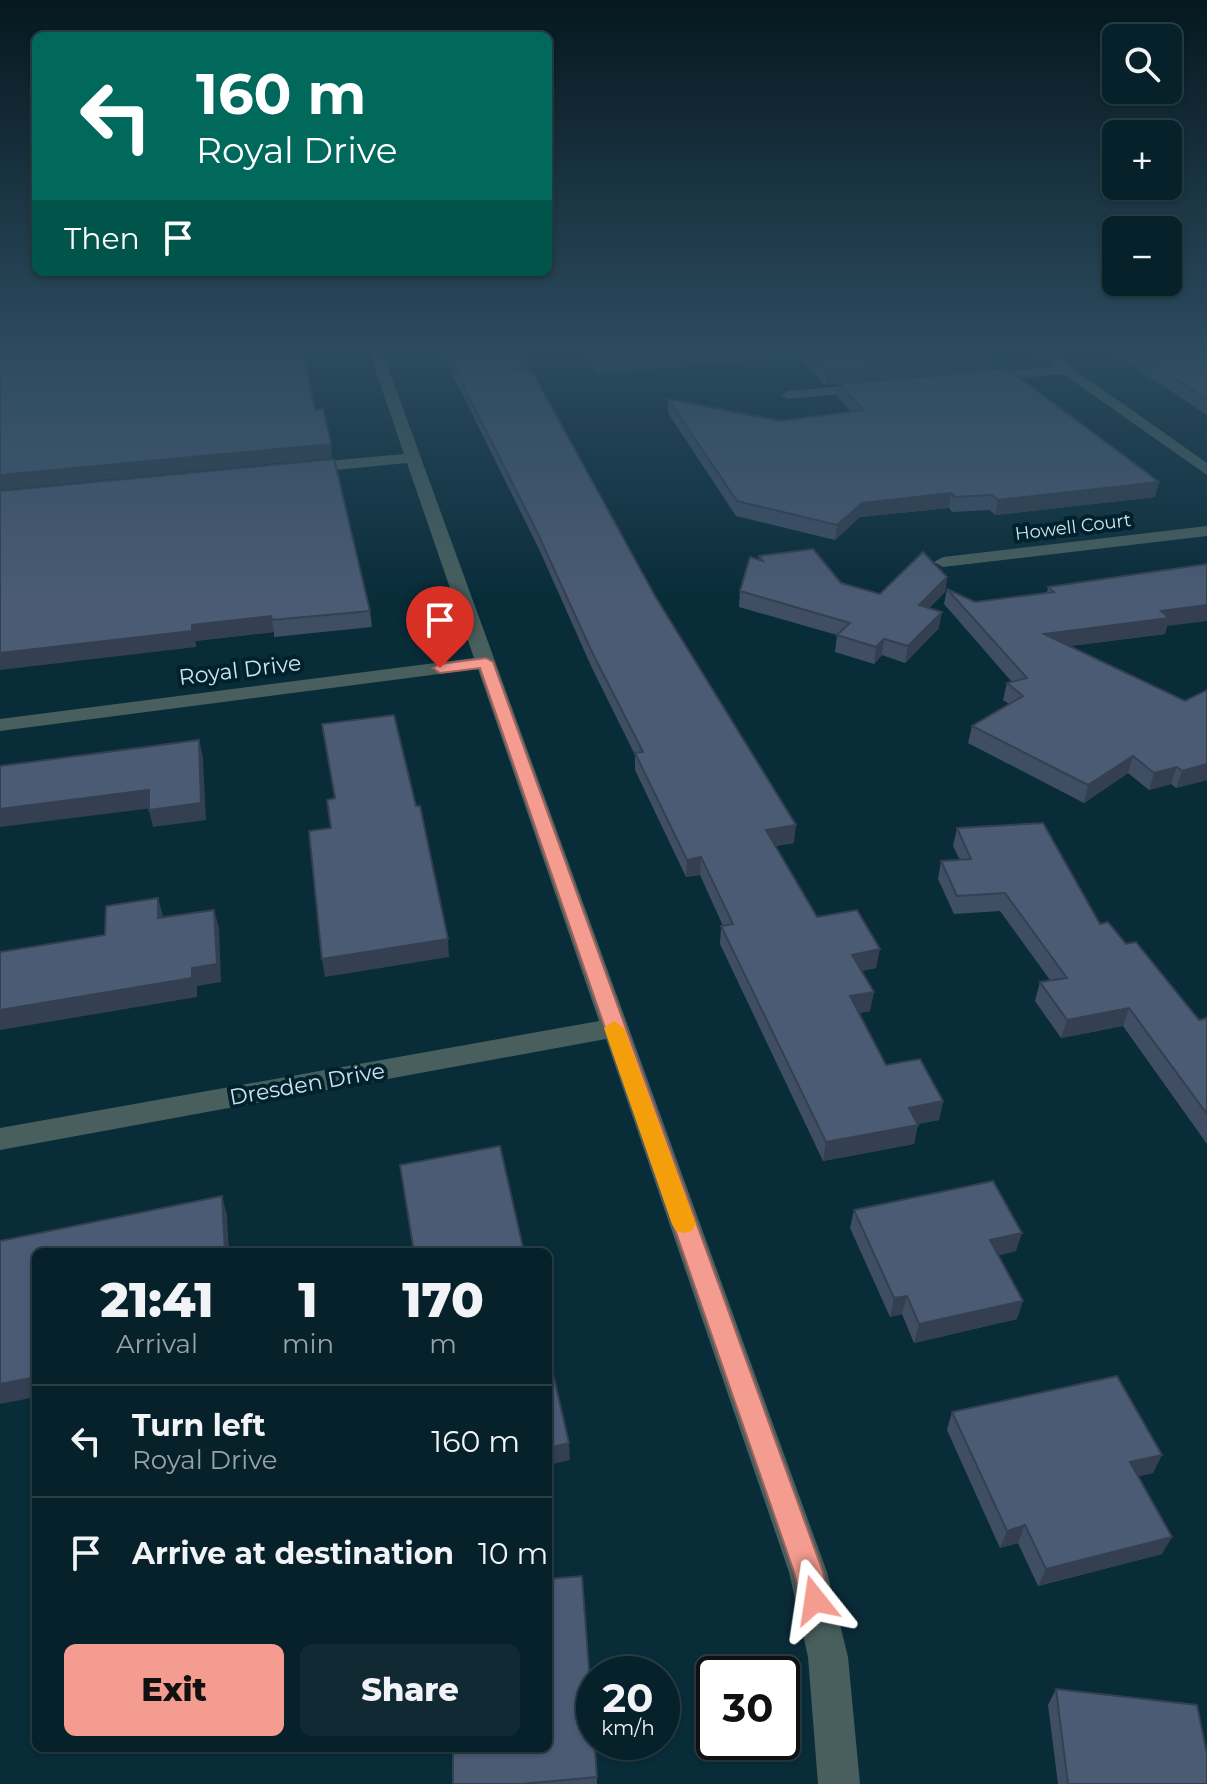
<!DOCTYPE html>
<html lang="en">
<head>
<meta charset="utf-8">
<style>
  :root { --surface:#07212b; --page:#102933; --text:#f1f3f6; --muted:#98a3a9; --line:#283e47; --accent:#f59c90 }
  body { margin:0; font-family:Montserrat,sans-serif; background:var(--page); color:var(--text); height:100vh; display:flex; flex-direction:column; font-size:30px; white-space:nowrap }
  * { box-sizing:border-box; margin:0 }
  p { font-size:26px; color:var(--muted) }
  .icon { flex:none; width:44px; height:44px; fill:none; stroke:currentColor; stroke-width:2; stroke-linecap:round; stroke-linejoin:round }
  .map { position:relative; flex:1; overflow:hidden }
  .side { position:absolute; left:32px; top:1248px; width:520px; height:504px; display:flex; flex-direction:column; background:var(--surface); border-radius:12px; box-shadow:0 2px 6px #0004,0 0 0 2px var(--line) }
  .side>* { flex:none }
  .guide { position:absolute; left:32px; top:32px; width:520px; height:244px; border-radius:12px; box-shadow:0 2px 6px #0004,0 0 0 2px var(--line); background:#00695c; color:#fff; overflow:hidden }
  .fabs { position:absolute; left:1102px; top:24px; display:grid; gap:16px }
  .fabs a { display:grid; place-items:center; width:80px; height:80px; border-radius:12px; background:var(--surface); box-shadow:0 2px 6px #0004,0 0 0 2px var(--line); font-size:40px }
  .speed { position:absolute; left:576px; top:1656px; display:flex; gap:16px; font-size:40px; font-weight:700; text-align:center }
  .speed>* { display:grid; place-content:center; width:104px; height:104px; border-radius:50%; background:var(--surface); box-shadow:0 2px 6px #0004,0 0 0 2px var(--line); line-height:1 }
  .speed small { font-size:20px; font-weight:400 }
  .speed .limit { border:4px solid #111; border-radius:12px; background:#fff; color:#111 }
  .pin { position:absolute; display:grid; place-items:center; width:68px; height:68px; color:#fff; margin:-82px -34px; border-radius:50% 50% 50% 0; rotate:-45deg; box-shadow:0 0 8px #0007 }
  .pin .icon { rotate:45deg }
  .me { position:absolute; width:88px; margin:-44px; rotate:345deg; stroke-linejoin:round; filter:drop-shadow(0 0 6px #0008) }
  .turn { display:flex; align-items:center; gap:28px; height:168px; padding:0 32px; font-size:36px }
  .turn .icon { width:104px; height:104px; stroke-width:2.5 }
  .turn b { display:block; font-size:56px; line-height:68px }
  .then { display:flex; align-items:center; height:76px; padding:0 32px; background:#0003; gap:16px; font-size:30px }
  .eta { display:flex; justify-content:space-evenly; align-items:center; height:136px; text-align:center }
  .eta b { font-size:48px; font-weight:800; line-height:56px }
  .button { display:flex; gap:16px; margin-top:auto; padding:16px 32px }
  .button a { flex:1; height:92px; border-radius:12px; background:var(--accent); color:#111; font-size:32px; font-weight:800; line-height:92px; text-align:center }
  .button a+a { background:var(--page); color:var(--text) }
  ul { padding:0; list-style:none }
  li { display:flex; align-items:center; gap:24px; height:112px; padding:0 32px; border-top:2px solid var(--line) }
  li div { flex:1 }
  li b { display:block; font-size:30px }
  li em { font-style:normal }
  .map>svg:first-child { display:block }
</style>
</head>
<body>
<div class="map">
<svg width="1207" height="1784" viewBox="0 0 1207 1784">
  <rect width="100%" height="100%" fill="#092c39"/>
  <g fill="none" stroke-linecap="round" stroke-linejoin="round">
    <path fill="#485f5e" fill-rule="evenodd" d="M 369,351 L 382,351 L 827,1572 L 848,1657 L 860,1784 L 818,1784 L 808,1657 L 789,1572 L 606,1039 L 0,1150 L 0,1128 L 599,1021 L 478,669 L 0,731 L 0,719 L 474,658 L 407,463 L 305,473 L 297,468 L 305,463 L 404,454 Z
      M 1033,351 L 1048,351 L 1207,463 L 1207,475 L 1063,374 L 985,381 L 978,377 L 985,373 L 1053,367 Z
      M 869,384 L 874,385 L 874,391 L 788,399 L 781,395 L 788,391 Z
      M 1207,526 L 1207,536 L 943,567 L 934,562 L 943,557 Z"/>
  </g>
  <path fill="#404e64" d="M 441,351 L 522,351 L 529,366 L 530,372 L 794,843 L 775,846 L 817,917 L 876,968 L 861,971 L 870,1011 L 859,1013 L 886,1065 L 943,1101 L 939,1120 L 917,1124 L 914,1144 L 823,1161 L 720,944 L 721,926 L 723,926 L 700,875 L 686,877 L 635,770 L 635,755 L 591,666 L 539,549 Z
    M 582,351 L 986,351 L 990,370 L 825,385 L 799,357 L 599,373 Z
    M 1110,351 L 1207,351 L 1207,415 Z
    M 839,384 L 1159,482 L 1155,497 L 995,515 L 990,510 L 952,512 L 949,508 L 860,517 L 835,540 L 736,516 L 668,413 L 668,399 L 780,421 L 851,412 L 838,398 Z
    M 0,491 L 370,611 L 372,627 L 274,637 L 274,632 L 195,641 L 196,647 Z
    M 759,556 L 841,583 L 880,594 L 947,577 L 945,592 L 929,608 L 939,628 L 905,663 L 882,655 L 874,664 L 835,652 L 837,635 L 739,607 L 740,591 L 759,560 Z
    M 1048,587 L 1167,626 L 1165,634 L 1069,646 L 1207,780 L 1176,788 L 1171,784 L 1149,790 L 1128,773 L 1084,803 L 968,743 L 972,726 L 1009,704 L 1003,700 L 1007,683 L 1012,682 L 944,604 L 947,589 L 975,602 L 1047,593 Z
    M 957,828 L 1100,924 L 1126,944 L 1199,1020 L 1207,1018 L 1207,1144 L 1123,1026 L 1061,1038 L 1035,1001 L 1040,982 L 1050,980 L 1000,911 L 954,914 L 938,879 L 941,861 L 960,860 L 953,846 Z
    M 854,1210 L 1016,1251 L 999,1255 L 1017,1319 L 914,1343 L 902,1314 L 890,1317 L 850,1228 Z
    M 952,1412 L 1153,1473 L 1138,1476 L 1162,1554 L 1038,1586 L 1018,1543 L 1000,1548 L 947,1430 Z
    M 1056,1689 L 1207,1784 L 1058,1784 L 1048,1705 Z
    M 597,1777 L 597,1784 L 453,1784 Z"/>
  <path fill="#344051" d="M 706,351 L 800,351 L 799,357 L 599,373 L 599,360 Z
    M 992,357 L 990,370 L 825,385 L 827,371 Z
    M 529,366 L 530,379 L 514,369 Z
    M 331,444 L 332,458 L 0,490 L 0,475 Z
    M 1159,482 L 1155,497 L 995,515 L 998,500 Z
    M 951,493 L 949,508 L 860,517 L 835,540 L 837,525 L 862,503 Z
    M 947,577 L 945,592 L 916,621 L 919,605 Z
    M 1207,605 L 1207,621 L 1167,626 L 1165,634 L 1040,650 L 1044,634 L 1161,611 Z
    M 942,612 L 939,628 L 905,663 L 908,646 Z
    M 271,616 L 274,632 L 195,641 L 196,647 L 0,670 L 0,653 L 192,625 Z
    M 884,639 L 882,655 L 874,664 L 876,647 Z
    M 199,740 L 203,758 L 206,820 L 153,827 L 149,810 Z
    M 1133,756 L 1128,773 L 1084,803 L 1088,785 Z
    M 1207,764 L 1207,780 L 1176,788 L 1182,771 Z
    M 1177,767 L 1171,784 L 1149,790 L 1154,773 Z
    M 149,790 L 153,808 L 0,827 L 0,809 Z
    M 796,825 L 794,843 L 765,848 L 766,830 Z
    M 701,857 L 700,875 L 686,877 L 687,860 Z
    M 158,898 L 163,916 L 163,936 L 158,918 Z
    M 214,910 L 219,928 L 221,982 L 197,986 L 197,997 L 0,1030 L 0,1010 L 192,968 Z
    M 448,939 L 449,957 L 325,977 L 322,959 Z
    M 880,949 L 876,968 L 849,973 L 852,955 Z
    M 874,992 L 870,1011 L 847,1015 L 850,996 Z
    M 1129,1008 L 1123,1026 L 1061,1038 L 1067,1020 Z
    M 943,1101 L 939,1120 L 905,1126 L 909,1108 Z
    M 918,1125 L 914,1144 L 823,1161 L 826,1142 Z
    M 222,1196 L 227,1215 L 229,1252 L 225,1252 Z
    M 1022,1233 L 1016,1251 L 985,1258 L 990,1240 Z
    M 907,1296 L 902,1314 L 890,1317 L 894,1298 Z
    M 1023,1301 L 1017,1319 L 914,1343 L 919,1324 Z
    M 36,1377 L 36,1397 L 0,1404 L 0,1384 Z
    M 569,1443 L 570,1460 L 548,1465 L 548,1448 Z
    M 1162,1455 L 1153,1473 L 1122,1480 L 1130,1462 Z
    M 1025,1525 L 1018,1543 L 1000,1548 L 1007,1531 Z
    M 1172,1537 L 1162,1554 L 1038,1586 L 1046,1569 Z"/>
  <path fill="#4b5b74" stroke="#344051" stroke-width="2" d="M 0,351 L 303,351 L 315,410 L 323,409 L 331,444 L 0,475 Z
    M 446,351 L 522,351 L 529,366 L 514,369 L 533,373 L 655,596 L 796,825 L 766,830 L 817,917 L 857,910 L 880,949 L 852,955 L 874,992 L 850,996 L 886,1065 L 920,1059 L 943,1101 L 909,1108 L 918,1125 L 826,1142 L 721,926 L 733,924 L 701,857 L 687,860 L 635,753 L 643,752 L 591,650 L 538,534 Z
    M 592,351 L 706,351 L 599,360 Z
    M 808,351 L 986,351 L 992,357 L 827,371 Z
    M 1133,351 L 1207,351 L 1207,399 Z
    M 1008,369 L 1159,482 L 998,500 L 992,495 L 955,497 L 951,493 L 862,503 L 837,525 L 737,501 L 668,399 L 780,421 L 864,410 L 839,384 Z
    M 334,459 L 370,611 L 272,620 L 271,616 L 192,625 L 192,631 L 0,653 L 0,491 Z
    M 813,549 L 841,583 L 880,594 L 923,552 L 947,577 L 919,605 L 942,612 L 908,646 L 884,639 L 876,647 L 837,635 L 850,623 L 740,591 L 750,557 L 763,561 L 759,556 Z
    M 1207,564 L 1207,605 L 1161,611 L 1169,618 L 1044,634 L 1185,701 L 1207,690 L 1207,764 L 1182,771 L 1177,767 L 1154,773 L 1133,756 L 1088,785 L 972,726 L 1023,696 L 1007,683 L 1027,678 L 947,589 L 975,602 L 1054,592 L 1048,587 Z
    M 394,715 L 416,806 L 420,806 L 448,939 L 322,959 L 309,831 L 331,828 L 327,800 L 335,798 L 322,724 Z
    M 199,740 L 201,803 L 149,810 L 149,790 L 0,809 L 0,766 Z
    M 1043,823 L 1100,924 L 1108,922 L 1126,944 L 1136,942 L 1199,1020 L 1207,1018 L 1207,1114 L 1129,1008 L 1067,1020 L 1040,982 L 1067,978 L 1005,893 L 957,896 L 941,861 L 971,859 L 957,828 Z
    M 158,898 L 158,918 L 214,910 L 217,964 L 192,968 L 192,978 L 0,1010 L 0,952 L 105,935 L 106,906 Z
    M 500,1146 L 524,1252 L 414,1252 L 400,1165 Z
    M 993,1181 L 1022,1233 L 990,1240 L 1023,1301 L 919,1324 L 907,1296 L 894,1298 L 854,1210 Z
    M 222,1196 L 225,1252 L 36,1252 L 36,1377 L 0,1384 L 0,1241 Z
    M 548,1352 L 569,1443 L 548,1448 Z
    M 1117,1376 L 1162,1455 L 1130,1462 L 1172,1537 L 1046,1569 L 1025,1525 L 1007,1531 L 952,1412 Z
    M 582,1576 L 597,1777 L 521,1784 L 453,1784 L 453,1748 L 548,1748 L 548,1579 Z
    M 1056,1689 L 1197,1705 L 1207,1754 L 1207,1784 L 1068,1784 Z"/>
  <linearGradient id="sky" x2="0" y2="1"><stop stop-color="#05181f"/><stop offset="0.58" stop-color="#2c4b5f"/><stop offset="1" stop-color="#2c4b5f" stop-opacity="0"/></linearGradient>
  <rect width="1207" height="601" fill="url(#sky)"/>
  <path fill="#f59c90" stroke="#9f655e" stroke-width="2" d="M 486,658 L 493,662 L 823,1572 L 829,1600 L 825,1611 L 815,1615 L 804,1611 L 794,1572 L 480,668 L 440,673 L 433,668 L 440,664 Z"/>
  <path fill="#f59e0b" d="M 614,1021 L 624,1028 L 696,1224 L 692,1231 L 684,1233 L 676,1231 L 672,1224 L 604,1028 Z"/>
  <g text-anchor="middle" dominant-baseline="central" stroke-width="8" stroke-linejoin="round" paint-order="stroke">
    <g font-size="18" fill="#d1e3ec" stroke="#00222f">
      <text transform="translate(1073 527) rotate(-7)">Howell Court</text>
    </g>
    <g font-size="22" fill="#d1e3ec" stroke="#00222f">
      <text transform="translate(240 670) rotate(-7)">Royal Drive</text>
      <text transform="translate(307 1084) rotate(-10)">Dresden Drive</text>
    </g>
  </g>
</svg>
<div class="fabs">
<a><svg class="icon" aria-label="search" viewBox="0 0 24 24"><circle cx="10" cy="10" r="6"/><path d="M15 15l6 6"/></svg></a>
<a>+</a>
<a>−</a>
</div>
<div class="speed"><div>20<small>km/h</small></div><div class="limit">30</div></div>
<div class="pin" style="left:440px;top:668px;background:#d93025"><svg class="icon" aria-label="arrive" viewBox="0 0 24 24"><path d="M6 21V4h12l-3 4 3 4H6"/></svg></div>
<svg class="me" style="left:815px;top:1600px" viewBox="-20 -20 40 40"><path d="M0-17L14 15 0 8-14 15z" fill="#f59c90" stroke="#fff" stroke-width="4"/></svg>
<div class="guide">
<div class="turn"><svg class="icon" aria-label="left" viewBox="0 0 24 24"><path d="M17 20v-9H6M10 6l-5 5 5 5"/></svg><div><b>160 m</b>Royal Drive</div></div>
<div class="then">Then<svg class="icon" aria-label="arrive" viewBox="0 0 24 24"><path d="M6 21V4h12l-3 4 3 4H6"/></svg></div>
</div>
<section class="side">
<div class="eta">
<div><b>21:41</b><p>Arrival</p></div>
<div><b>1</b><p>min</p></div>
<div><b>170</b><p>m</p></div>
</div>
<ul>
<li><svg class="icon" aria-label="left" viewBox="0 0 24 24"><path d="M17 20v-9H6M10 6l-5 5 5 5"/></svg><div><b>Turn left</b><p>Royal Drive</p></div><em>160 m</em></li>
<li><svg class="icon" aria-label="arrive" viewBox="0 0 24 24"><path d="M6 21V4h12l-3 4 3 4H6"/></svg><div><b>Arrive at destination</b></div><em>10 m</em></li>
</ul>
<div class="button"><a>Exit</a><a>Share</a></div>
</section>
</div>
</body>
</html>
